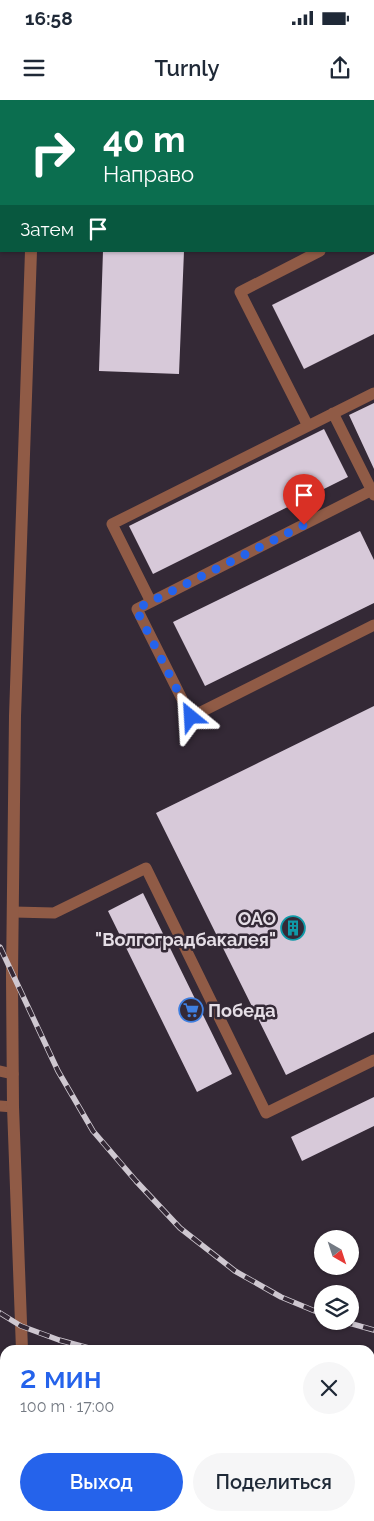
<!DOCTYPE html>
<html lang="ru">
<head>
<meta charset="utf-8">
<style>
  :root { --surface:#fff; --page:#f6f6f7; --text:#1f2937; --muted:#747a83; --accent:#2563eb }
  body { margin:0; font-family:Raleway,sans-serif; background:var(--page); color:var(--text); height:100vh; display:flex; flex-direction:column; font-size:19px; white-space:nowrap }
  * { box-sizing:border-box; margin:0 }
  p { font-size:16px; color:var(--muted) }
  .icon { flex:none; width:28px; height:28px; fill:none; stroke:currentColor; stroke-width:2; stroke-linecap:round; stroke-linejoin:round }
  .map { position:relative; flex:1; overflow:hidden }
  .details { position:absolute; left:0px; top:1245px; width:375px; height:176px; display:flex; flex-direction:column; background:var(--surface); border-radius:15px 15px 0 0; box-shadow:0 1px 4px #0004 }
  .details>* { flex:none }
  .top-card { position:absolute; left:0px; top:0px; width:375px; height:152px; box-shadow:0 1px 4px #0004; background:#0b6e4f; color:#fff; overflow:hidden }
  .needle { width:32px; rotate:141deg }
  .buttons { position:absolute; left:314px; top:1130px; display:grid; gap:10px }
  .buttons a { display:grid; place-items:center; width:45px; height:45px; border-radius:50%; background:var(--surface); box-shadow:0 1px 4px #0004; font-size:25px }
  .pin { position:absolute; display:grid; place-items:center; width:42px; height:42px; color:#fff; margin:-51px -21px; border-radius:50% 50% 50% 0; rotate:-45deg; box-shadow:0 0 5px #0007 }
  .pin .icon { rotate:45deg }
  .me { position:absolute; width:55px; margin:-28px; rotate:333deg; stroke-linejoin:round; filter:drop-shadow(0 0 4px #0008) }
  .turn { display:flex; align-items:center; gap:18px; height:105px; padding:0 20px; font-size:22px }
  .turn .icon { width:65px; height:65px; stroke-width:2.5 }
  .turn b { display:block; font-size:35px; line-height:42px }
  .then { display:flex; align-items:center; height:48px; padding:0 20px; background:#0003; gap:10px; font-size:19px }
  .round { display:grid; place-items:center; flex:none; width:52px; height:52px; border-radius:26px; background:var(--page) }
  .headline { display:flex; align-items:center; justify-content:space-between; height:85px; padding:0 20px }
  h1 { font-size:30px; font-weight:600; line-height:38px; color:var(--accent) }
  .action { display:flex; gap:10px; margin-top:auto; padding:10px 20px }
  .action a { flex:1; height:58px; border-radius:30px; background:var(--accent); color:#fff; font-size:20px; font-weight:600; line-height:58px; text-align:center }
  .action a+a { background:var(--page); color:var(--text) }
  .status { display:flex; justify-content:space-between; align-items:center; height:35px; padding:0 25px; background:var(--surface); direction:ltr }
  .status svg { height:14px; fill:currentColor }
  header { display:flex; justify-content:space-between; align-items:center; height:65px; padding:0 20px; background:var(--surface); font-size:22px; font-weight:600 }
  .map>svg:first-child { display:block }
</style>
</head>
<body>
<div class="status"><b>16:58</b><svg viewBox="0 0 49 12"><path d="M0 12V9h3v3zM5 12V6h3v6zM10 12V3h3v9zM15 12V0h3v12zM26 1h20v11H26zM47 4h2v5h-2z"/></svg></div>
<header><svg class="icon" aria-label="menu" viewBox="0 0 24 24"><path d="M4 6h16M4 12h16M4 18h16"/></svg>Turnly<svg class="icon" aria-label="share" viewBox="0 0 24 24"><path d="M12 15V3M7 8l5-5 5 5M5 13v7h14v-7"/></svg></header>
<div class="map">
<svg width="374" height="1421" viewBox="0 0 374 1421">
  <rect width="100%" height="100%" fill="#342936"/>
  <path fill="#d7c9d9" d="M 103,151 L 184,151 L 179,274 L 99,271 Z
    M 374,154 L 374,234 L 304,269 L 272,205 Z
    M 374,303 L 374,369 L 349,315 Z
    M 324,329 L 348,377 L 153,474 L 129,426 Z
    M 360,431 L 374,460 L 374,503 L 205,586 L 173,522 Z
    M 374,606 L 374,932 L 286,975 L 156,713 Z
    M 143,793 L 232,974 L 197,992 L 108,811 Z
    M 374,997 L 374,1026 L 302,1061 L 291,1037 Z"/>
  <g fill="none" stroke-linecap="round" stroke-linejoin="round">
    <path stroke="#905b46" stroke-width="11" d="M 240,0 L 240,1
      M 334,1 L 337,0
      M 333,313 L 374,395
      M 308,326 L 240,192 L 320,151
      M 374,389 L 137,509 L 191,617 L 374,525
      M 151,502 L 112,424 L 374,293
      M 14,812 L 54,813 L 146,768 L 266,1013 L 374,960
      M 0,971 L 13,974
      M 0,1006 L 13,1007
      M 0,1348 L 5,1345"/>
    <path stroke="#905b46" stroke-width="12" d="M 35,1 L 36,0
      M 22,1250 L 13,1007 L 12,876 L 15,616 L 31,151
      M 370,1410 L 374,1410
      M 265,1416 L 331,1418 L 341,1416"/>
    <g stroke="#cec7d0" stroke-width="5.5">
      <path id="rail" d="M 0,847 L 58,971 L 93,1031 L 136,1081 L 180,1128 L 235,1171 L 281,1197 L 322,1214
        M 0,1213 L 21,1226 L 59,1240 L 96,1250
        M 342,1221 L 374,1230
        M 370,1296 L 374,1295"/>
    </g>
    <use href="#rail" stroke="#342936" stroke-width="4" stroke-dasharray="11" stroke-linecap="butt"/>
  </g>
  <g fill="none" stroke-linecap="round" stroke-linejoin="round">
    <path stroke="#2563eb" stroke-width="9" stroke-dasharray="0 16.2" d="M 191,617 L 136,509 L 304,425"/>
  </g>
  <defs>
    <g id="building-ring" transform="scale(1.25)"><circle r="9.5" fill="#342936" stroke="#0f9aa8" stroke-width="1.5"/><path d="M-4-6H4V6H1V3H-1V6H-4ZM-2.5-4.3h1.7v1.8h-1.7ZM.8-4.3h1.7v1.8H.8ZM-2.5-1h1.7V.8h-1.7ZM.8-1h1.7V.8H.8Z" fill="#0f9aa8"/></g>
    <g id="supermarket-ring" transform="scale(1.25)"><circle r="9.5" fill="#342936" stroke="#3f7fe0" stroke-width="1.5"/><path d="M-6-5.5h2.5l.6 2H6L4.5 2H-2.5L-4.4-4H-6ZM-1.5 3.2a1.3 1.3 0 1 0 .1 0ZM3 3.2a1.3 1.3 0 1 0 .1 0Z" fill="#3f7fe0"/></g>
  </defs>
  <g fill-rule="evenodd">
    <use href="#building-ring" x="293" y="828"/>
    <use href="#supermarket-ring" x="191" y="910"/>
  </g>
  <g text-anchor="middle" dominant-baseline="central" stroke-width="5" stroke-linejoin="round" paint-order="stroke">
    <g font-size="18" font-weight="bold" fill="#e5dee6" stroke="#342936" text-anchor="end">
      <text x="276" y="818">ОАО<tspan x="276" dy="21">"Волгоградбакалея"</tspan></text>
      <text x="208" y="910" text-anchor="start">Победа</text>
    </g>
  </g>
</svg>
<div class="buttons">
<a><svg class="needle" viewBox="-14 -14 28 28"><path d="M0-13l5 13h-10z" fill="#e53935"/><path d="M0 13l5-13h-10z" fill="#747a83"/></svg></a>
<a><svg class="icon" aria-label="layers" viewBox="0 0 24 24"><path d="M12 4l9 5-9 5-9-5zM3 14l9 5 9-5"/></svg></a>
</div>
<div class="pin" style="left:304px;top:425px;background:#d93025"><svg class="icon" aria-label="arrive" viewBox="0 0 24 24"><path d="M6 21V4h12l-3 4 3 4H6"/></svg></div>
<svg class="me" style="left:191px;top:617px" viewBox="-20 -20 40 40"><path d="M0-17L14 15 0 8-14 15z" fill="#2563eb" stroke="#fff" stroke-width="4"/></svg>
<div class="top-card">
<div class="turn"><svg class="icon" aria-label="right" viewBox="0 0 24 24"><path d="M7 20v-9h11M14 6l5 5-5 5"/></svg><div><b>40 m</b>Направо</div></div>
<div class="then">Затем<svg class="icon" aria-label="arrive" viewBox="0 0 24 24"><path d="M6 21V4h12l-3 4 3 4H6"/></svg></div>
</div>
<section class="details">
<div class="headline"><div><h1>2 мин</h1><p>100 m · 17:00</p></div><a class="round"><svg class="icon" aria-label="close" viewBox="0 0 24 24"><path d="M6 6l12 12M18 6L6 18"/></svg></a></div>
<div class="action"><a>Выход</a><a>Поделиться</a></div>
</section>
</div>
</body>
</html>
